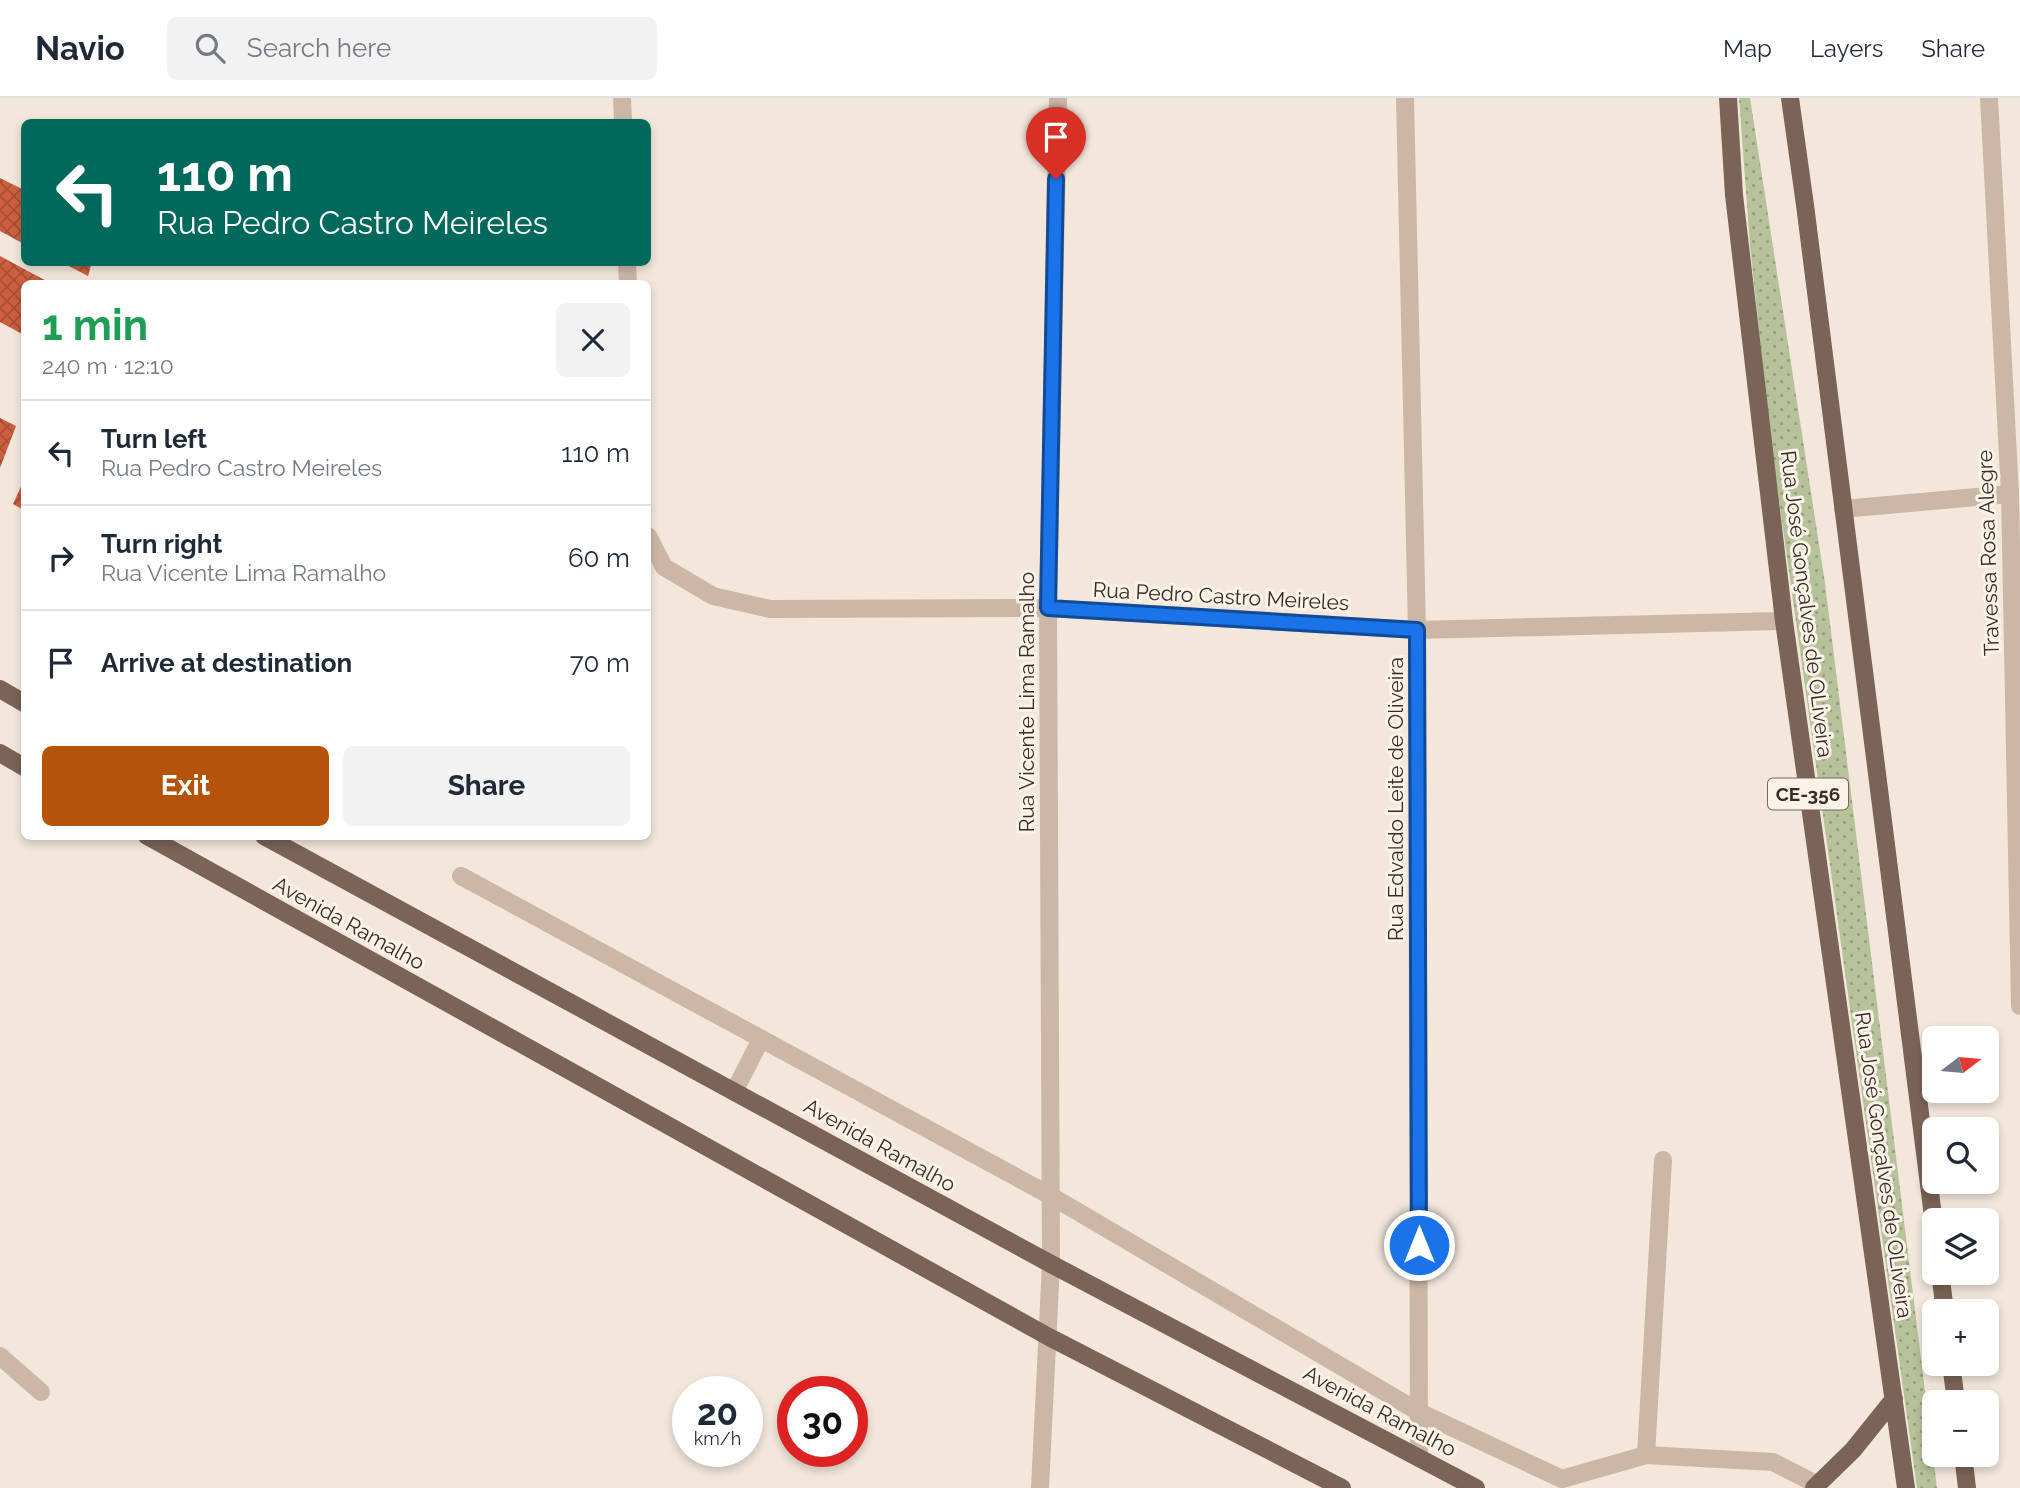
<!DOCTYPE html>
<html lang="en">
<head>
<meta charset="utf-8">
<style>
  :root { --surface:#fff; --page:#f2f2f3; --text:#1f2937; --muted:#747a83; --line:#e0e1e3; --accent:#b45309 }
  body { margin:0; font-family:Raleway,sans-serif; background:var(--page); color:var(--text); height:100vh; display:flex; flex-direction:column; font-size:26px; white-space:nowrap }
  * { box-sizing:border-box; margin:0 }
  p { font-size:23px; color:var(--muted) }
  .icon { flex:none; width:38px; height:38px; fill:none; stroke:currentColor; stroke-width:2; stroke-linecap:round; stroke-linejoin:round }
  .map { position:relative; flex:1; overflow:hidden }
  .details { position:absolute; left:21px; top:182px; width:630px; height:560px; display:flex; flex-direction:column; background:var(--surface); border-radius:10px; box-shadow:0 4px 10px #0003 }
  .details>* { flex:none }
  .banner { position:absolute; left:21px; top:21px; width:630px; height:147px; border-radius:10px; box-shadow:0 4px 10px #0003; background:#00695c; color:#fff; overflow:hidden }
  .needle { width:46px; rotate:74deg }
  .buttons { position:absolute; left:1922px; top:928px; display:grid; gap:14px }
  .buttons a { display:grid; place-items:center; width:77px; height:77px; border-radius:10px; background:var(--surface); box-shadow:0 4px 10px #0003; font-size:35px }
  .speed { position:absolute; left:672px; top:1278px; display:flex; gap:14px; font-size:35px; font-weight:700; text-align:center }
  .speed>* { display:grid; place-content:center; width:91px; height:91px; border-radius:50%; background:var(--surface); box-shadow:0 4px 10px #0003; line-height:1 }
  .speed small { font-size:18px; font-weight:400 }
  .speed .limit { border:10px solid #d22; background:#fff; color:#111 }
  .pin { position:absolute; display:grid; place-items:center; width:60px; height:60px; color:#fff; margin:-72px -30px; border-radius:50% 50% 50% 0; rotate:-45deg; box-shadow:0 0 7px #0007 }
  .pin .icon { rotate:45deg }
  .me { position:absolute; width:77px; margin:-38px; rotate:0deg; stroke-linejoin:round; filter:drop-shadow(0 0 5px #0008) }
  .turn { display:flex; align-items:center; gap:24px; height:147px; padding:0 21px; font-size:32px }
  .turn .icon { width:91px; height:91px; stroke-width:2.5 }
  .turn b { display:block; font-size:49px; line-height:60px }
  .round { display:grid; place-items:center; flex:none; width:74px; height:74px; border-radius:10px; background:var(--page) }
  .headline { display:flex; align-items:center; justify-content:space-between; height:119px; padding:0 21px }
  h1 { font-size:42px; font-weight:700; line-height:52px; color:#1e9e55 }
  .cta { display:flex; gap:14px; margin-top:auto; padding:14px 21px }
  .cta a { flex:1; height:80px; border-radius:10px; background:var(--accent); color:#fff; font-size:28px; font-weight:700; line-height:80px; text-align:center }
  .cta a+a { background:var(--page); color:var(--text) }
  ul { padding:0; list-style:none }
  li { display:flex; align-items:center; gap:21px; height:105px; padding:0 21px; border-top:2px solid var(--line) }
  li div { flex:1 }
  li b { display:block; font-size:26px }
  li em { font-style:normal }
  header { display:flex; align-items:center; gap:42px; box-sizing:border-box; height:98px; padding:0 35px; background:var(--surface); border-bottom:2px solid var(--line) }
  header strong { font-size:33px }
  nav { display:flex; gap:38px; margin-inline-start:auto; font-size:24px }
  .search { width:490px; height:63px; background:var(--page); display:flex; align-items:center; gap:18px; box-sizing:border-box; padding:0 24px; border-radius:10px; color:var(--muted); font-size:26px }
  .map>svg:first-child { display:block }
</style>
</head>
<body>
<header>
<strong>Navio</strong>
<div class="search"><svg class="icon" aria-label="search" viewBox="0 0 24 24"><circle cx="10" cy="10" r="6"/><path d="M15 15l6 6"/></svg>Search here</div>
<nav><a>Map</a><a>Layers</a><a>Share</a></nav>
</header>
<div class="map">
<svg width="2020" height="1390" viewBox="0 0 2020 1390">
  <defs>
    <pattern id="grass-dots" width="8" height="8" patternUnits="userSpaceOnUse" patternTransform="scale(1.75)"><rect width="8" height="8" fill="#b6c39a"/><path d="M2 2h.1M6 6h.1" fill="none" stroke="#959f7e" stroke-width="1.8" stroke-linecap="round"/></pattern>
    <pattern id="building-cross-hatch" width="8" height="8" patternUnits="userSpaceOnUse" patternTransform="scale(1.75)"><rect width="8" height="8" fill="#cd5f3f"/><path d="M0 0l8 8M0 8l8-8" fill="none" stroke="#a74f35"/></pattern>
  </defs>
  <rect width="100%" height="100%" fill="#f3e7db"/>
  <path fill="url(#grass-dots)" d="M 1739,0 L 1750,0 L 1825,485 L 1937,1390 L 1917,1390 L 1771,345 L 1750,147 Z"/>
  <path fill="url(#building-cross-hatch)" d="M 0,80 L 24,92 L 24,146 L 0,133 Z
    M 0,158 L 52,186 L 24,186 L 24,237 L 0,224 Z
    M 61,164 L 92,164 L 88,178 Z
    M 0,320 L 16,328 L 0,370 Z
    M 24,382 L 24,412 L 13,406 Z"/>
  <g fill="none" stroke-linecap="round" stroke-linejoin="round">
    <path stroke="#ccb7a6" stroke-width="18" d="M 622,0 L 623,24
      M 1405,0 L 1417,532 L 1419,1360
      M 1989,0 L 2010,396 L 2020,908
      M 627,164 L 628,186
      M 1843,411 L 2010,396
      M 648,438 L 664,469 L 713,498 L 770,511 L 1048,510 L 1417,532 L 1784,523
      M 461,778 L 1051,1098 L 1419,1314 L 1562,1381 L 1646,1357 L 1773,1364 L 1818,1387
      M 734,994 L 761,941
      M 0,1258 L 41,1294
      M 1646,1357 L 1663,1062
      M 1040,1390 L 1051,1166 L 1048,510 L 1058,0"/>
    <path stroke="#7b6357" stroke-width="18" d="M 1728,0 L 1734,97 L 1784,523 L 1906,1390
      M 1790,0 L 1805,107 L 1934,1126
      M 0,591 L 24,605
      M 0,655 L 24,669
      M 147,738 L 1049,1239 L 1342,1390
      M 264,738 L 1051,1166 L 1476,1390
      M 1940,1174 L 1945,1213
      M 1951,1265 L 1956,1304
      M 1963,1356 L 1967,1390
      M 1814,1390 L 1853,1352 L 1894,1301"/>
  </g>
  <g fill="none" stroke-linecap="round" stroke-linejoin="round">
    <g stroke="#114b97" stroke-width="18">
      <path id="route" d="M 1056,81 L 1048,510 L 1417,532 L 1419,1147"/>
    </g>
    <use href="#route" stroke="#1a73e8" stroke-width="12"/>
  </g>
  <g text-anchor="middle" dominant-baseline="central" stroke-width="6" stroke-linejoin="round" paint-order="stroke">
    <rect fill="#fbf2e8" stroke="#726761" stroke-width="2" x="1768" y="680.5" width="80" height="31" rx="5"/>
    <g font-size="19" font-weight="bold" fill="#382c27">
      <text x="1808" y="696">CE-356</text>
    </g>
    <g font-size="21" fill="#382c27" stroke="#fbf2e8">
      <text transform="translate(1988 455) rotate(-92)">Travessa Rosa Alegre</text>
      <text transform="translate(1221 498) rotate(3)">Rua Pedro Castro Meireles</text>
      <text transform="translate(1807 506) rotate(83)">Rua José Gonçalves de OLiveira</text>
      <text transform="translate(1026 604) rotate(-90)">Rua Vicente Lima Ramalho</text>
      <text transform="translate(1395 701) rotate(-90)">Rua Edvaldo Leite de Oliveira</text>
      <text transform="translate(349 825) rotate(29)">Avenida Ramalho</text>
      <text transform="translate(880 1047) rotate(29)">Avenida Ramalho</text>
      <text transform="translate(1884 1067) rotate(82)">Rua José Gonçalves de OLiveira</text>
      <text transform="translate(1380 1313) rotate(28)">Avenida Ramalho</text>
    </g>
  </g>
</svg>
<div class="buttons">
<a><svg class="needle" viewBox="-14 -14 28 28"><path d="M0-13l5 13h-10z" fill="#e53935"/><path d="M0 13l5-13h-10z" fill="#747a83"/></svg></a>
<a><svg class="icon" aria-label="search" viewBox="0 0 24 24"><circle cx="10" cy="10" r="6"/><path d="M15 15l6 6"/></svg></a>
<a><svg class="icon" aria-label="layers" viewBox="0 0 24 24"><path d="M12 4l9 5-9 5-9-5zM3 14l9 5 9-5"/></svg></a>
<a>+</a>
<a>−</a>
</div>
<div class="speed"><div>20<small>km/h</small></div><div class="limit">30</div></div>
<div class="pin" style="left:1056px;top:81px;background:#d93025"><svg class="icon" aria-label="arrive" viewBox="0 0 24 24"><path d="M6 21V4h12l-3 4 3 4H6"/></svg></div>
<svg class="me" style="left:1419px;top:1147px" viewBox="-20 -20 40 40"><circle r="17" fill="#1a73e8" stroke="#fff" stroke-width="3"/><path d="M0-11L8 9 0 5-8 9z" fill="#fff"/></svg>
<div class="banner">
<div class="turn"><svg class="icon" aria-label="left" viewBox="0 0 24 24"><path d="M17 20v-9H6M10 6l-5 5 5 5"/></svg><div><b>110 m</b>Rua Pedro Castro Meireles</div></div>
</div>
<section class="details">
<div class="headline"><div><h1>1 min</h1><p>240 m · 12:10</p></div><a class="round"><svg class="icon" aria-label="close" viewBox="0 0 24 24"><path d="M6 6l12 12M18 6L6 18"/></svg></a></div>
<ul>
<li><svg class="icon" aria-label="left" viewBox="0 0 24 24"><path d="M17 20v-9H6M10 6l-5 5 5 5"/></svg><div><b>Turn left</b><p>Rua Pedro Castro Meireles</p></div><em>110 m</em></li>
<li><svg class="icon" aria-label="right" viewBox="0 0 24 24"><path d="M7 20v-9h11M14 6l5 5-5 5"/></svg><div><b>Turn right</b><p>Rua Vicente Lima Ramalho</p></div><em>60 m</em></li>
<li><svg class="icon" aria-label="arrive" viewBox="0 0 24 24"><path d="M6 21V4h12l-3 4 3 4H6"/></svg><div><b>Arrive at destination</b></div><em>70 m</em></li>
</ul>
<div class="cta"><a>Exit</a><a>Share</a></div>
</section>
</div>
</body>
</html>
